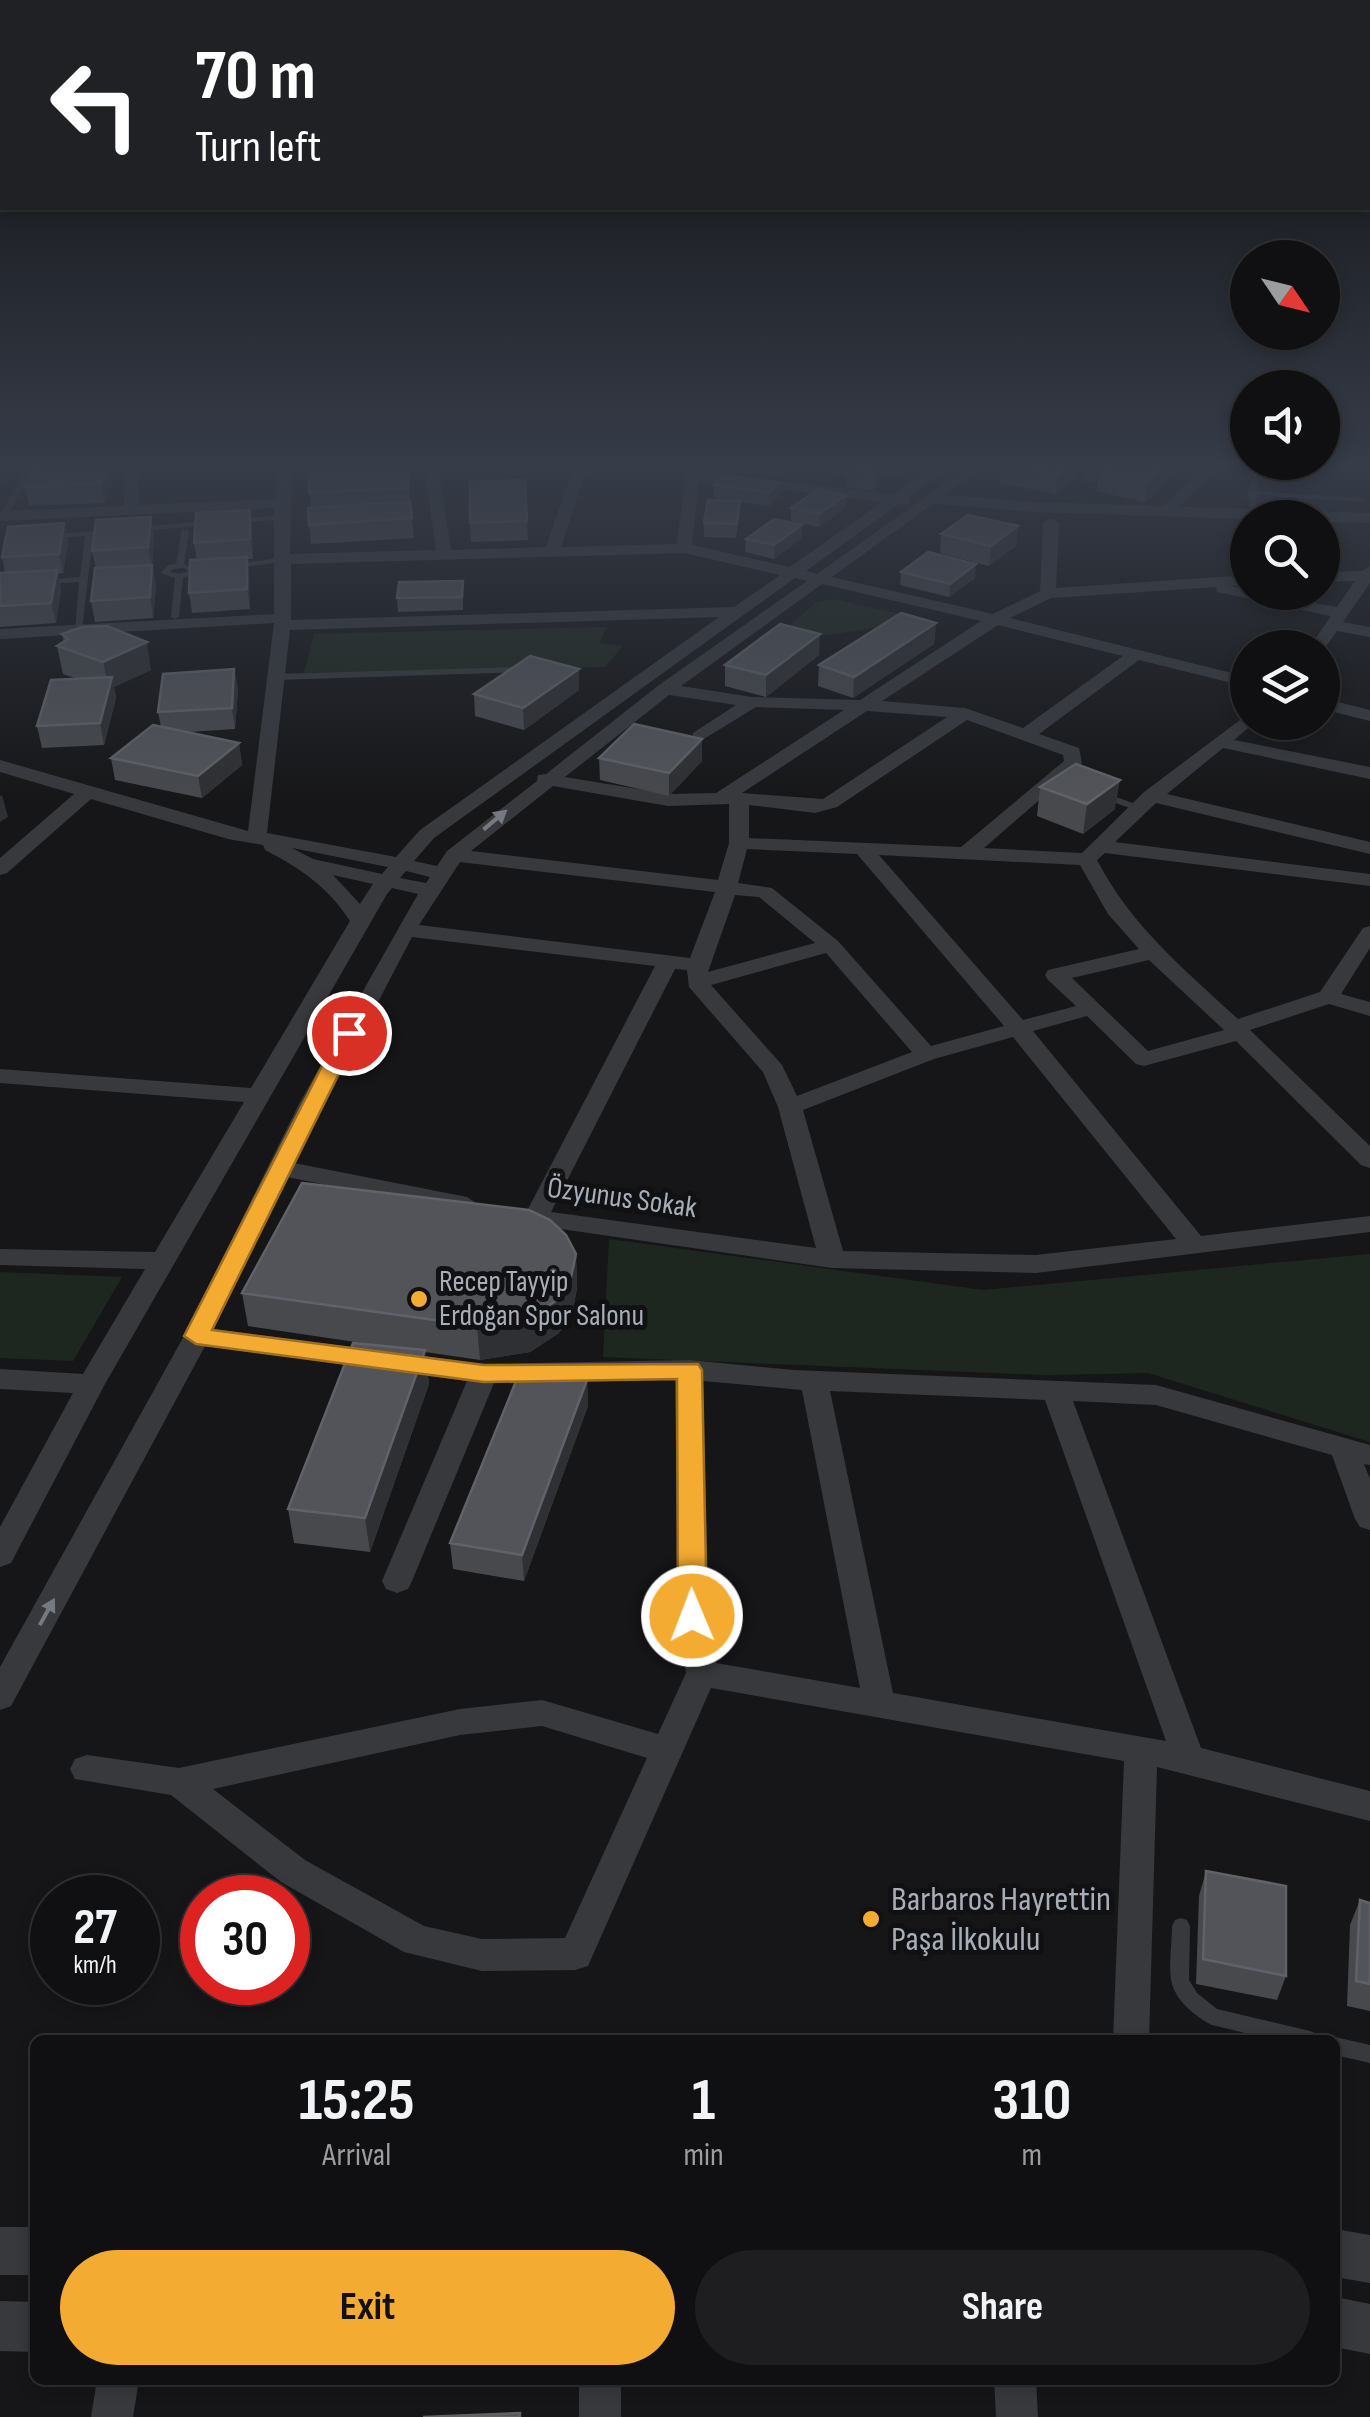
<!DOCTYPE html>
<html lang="en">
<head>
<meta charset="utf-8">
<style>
  :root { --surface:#101012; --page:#1e1e20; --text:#f1f3f6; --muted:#9c9d9f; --line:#303032; --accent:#f4ab32 }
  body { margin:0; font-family:"Sofia Sans Condensed",sans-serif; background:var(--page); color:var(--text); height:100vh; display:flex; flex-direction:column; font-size:38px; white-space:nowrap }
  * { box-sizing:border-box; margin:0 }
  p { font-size:32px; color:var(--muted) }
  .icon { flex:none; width:55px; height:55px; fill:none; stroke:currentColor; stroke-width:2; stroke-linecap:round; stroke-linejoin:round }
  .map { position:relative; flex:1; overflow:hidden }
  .side { position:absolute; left:30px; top:2035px; width:1310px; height:350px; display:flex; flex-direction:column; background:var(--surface); border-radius:15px; box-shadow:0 5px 15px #0003,0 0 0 2px var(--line) }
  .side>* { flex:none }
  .guide { position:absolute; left:0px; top:0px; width:1370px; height:210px; box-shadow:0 5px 15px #0003,0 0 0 2px var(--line); background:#202124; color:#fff; overflow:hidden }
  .needle { width:65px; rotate:125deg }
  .buttons { position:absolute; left:1230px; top:240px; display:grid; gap:20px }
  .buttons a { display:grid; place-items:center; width:110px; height:110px; border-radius:50%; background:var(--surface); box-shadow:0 5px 15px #0003,0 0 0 2px var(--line); font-size:50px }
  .speed { position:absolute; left:30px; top:1875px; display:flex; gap:20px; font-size:50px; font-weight:700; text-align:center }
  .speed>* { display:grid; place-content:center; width:130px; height:130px; border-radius:50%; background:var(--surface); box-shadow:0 5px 15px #0003,0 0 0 2px var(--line); line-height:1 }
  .speed small { font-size:25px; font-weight:400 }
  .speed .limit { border:15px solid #d22; background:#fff; color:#111 }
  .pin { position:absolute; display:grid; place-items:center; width:85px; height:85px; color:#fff; margin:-42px; border:5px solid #fff; border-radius:50%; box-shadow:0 2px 10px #0007 }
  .me { position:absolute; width:110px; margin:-55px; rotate:359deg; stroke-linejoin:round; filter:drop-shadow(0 0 8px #0008) }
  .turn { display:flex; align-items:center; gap:35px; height:210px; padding:0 30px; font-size:45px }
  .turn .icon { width:130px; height:130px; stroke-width:2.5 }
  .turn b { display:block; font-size:70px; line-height:85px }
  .eta { display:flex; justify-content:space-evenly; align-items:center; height:170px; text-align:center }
  .eta b { font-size:60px; font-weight:700; line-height:70px }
  .cta { display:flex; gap:20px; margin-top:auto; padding:20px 30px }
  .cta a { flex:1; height:115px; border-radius:60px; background:var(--accent); color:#111; font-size:40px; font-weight:700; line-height:115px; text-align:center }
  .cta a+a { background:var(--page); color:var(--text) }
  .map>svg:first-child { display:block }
</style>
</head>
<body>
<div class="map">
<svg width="1370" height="2417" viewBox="0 0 1370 2417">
  <rect width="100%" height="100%" fill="#161618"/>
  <path fill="#1e271f" d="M 833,599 L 928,620 L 767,644 L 817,602 Z
    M 606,627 L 600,643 L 623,646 L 605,667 L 304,673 L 314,634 Z
    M 609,1239 L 983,1290 L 1370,1254 L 1370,1442 L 1148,1373 L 1045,1375 L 603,1357 Z
    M 0,1272 L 122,1277 L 73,1361 L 0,1358 Z"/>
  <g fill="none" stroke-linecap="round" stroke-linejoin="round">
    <path fill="#37393d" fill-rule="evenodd" d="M 1257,464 L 1264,465 L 1256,491 L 1361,498 L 1365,500 L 1361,502 L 1256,495 L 1257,512 L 1250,514 L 1248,493 Z
      M 30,467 L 34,469 L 7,516 L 0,518 L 0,515 L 25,471 L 0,473 L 0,469 Z
      M 280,515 L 284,517 L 283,519 L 238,523 L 234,521 L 238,519 Z
      M 208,521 L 212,523 L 211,525 L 138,531 L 134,529 L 138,527 Z
      M 182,529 L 189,531 L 184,564 L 198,571 L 183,578 L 179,617 L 175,619 L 171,617 L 175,578 L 161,573 L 168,565 L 176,564 ZM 184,568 L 188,571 L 179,574 L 170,572 L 173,569 Z
      M 108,530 L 111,530 L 111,534 L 93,535 L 82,630 L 75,632 L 79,582 L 46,584 L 42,582 L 46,580 L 80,577 L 85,536 L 54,538 L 50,536 L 54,534 Z
      M 284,557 L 287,557 L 287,561 L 232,569 L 228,567 L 232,565 Z
      M 523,667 L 527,670 L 526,672 L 276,680 L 272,677 L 276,674 Z
      M 1102,792 L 1141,806 L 1143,808 L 1138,811 L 1099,797 L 1097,795 Z
      M 1181,1918 L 1187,1920 L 1190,1926 L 1189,1980 L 1197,1993 L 1217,2009 L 1310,2031 L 1317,2034 L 1319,2040 L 1274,2040 L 1212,2025 C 1196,2017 1177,2002 1172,1984 C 1168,1970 1172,1942 1172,1926 L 1175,1920 Z
      M 1335,2037 L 1370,2045 L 1370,2063 L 1335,2055 L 1335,2040 L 1328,2040 Z"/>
    <path fill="#37393d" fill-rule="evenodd" d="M 124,464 L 138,464 L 139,505 L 275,499 L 278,464 L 292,464 L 290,554 L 436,550 L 424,464 L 438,464 L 451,550 L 546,547 L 574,464 L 588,464 L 561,547 L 677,544 L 687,464 L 701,464 L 700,472 L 893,494 L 936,464 L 952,464 L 909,497 L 910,503 L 899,504 L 806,571 L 817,574 L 972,464 L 988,464 L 832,577 L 993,614 L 1040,591 L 1043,523 L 1051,518 L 1059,523 L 1056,588 L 1248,575 L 1248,585 L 1231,586 L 1248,589 L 1248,592 L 1337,607 L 1355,581 L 1322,582 L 1322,572 L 1362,571 L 1370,566 L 1370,583 L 1343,622 L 1370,627 L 1370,637 L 1337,631 L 1322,652 L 1322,648 L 1309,648 L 1331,616 L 1217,592 L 1216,587 L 1051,598 L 1010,618 L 1248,677 L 1248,687 L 1139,660 L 1039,734 L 1079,748 L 1082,763 L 984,848 L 1082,853 L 1144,792 L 1248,714 L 1248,722 L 1255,722 L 1234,740 L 1370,767 L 1370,779 L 1223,748 L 1167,794 L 1370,842 L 1370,854 L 1156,803 L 1115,842 L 1370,874 L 1370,886 L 1105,853 L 1097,860 C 1131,926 1185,970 1238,1019 L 1320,992 L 1363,928 L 1370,926 L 1370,948 L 1341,994 L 1370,1002 L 1370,1016 L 1329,1004 L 1250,1030 L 1370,1146 L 1370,1168 L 1361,1165 L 1236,1041 L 1144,1066 L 1136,1064 L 1087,1016 L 1033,1031 L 1201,1236 L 1370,1216 L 1370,1232 L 1036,1273 L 832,1268 L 512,1222 L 508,1216 L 512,1210 L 528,1209 L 655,966 L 412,937 L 294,1163 L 467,1197 L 479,1205 L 467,1213 L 287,1177 L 214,1329 L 484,1364 L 689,1360 L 794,1370 L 1156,1385 L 1370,1445 L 1370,1465 L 1364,1464 L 1370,1479 L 1370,1530 L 1360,1527 L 1355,1519 L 1332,1455 L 1156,1405 L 1073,1401 L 1201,1748 L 1370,1791 L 1370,1821 L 1157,1767 L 1149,2040 L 1113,2040 L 1124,1761 L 711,1688 L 588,1966 L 575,1970 L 482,1971 L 404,1952 L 281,1882 L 171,1795 L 75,1779 L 70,1769 L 75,1759 L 87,1755 L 179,1768 L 460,1709 L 542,1700 L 658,1734 L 686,1673 L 678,1616 L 675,1380 L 494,1383 L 412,1581 L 408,1589 L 397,1593 L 386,1589 L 382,1581 L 467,1381 L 205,1346 L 11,1706 L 0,1710 L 0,1667 L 184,1336 L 300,1102 L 418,894 L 392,888 L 387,894 L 105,1384 L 11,1563 L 0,1567 L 0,1527 L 73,1393 L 0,1389 L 0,1369 L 83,1374 L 145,1269 L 0,1265 L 0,1249 L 155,1252 L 244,1102 L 0,1083 L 0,1069 L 251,1088 L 350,921 C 328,887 300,868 265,850 L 263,845 L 228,839 L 91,799 L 7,873 L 0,875 L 0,858 L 74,794 L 0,772 L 0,760 L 248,831 L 274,623 L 0,639 L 0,629 L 274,614 L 274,508 L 0,521 L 0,511 L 124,506 ZM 699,480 L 882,502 L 790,567 L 692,545 ZM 684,553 L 780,575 L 734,607 L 291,620 L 291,564 ZM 795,578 L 807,581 L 659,685 L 546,774 L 538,775 L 537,781 L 447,851 L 437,866 L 414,861 L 434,838 ZM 822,584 L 981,621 L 860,700 L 752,697 L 681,686 ZM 719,617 L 420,830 L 396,857 L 267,833 L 290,630 ZM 998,625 L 1123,656 L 1023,728 L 965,708 L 882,701 ZM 669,695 L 736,705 L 693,733 L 693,741 L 699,742 L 756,707 L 844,710 L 716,793 L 668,794 L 565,777 ZM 867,711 L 947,717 L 823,799 L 742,793 ZM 967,720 L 1063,755 L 1064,761 L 961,847 L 749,838 L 749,805 L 815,813 L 837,807 ZM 553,786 L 668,806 L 729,804 L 729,843 L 718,880 L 471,851 ZM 292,848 L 388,867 L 382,874 L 313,859 ZM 747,849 L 857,854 L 1004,1026 L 931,1046 L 838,941 L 772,888 L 738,883 ZM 879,855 L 1080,865 L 1108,914 L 1139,949 L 1048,970 L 1045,975 L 1048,980 L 1076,1006 L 1023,1020 ZM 460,862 L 715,892 L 690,958 L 419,925 ZM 406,871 L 430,877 L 426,883 L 400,878 ZM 333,875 L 373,884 L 360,904 ZM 735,895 L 759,897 L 815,943 L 708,972 ZM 826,953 L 912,1052 L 797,1096 L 782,1065 L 711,985 ZM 1149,960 L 1224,1030 L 1148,1051 L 1072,978 ZM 675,969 L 687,970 L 689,987 L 763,1072 L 778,1107 L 816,1248 L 551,1212 ZM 1013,1037 L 1176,1239 L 1036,1255 L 843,1251 L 803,1110 L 934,1059 ZM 703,1381 L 802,1390 L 860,1688 L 716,1663 L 708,1616 ZM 830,1391 L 1045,1400 L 1166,1741 L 893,1693 ZM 542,1726 L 647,1758 L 565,1938 L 482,1939 L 424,1926 L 305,1860 L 213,1789 L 460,1735 Z
      M 1097,464 L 1113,464 L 1094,482 L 1084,482 L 1084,476 Z
      M 1207,464 L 1222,464 L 1172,513 L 1162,513 L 1162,507 Z
      M 1322,698 L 1370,710 L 1370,721 L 1322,709 Z
      M 97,2380 L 139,2380 L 133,2417 L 91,2417 Z
      M 579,2380 L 621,2380 L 621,2417 L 579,2417 Z
      M 994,2380 L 1036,2380 L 1038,2417 L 996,2417 Z"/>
    <path fill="#37393d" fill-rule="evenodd" d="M 933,494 L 1034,502 L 1370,513 L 1370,523 L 1322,522 L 1322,518 L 1248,519 L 1034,512 L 927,503 L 924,499 Z
      M 0,2227 L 35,2227 L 35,2275 L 0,2275 Z
      M 1335,2229 L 1370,2235 L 1370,2283 L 1335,2277 Z
      M 1335,2297 L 1370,2304 L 1370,2354 L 1335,2347 Z
      M 0,2301 L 35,2302 L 35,2352 L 0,2351 Z"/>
  </g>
  <path fill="#47494d" d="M 108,464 L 111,483 L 104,503 L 29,506 L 25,487 Z
    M 308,464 L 406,464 L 414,538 L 311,544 L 309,525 L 311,507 Z
    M 478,464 L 544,464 L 544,466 L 478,467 Z
    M 609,464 L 664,464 L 664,466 Z
    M 798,464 L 781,475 L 758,469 L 731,475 L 713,465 Z
    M 827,464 L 904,464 L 903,473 L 880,478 L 875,491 L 846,487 L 846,476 L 827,471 Z
    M 1002,464 L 1086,464 L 1079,470 L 1076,470 L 1075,478 L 1056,494 L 1000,483 Z
    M 1109,464 L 1185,464 L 1173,476 L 1169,475 L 1168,482 L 1145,502 L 1096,491 L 1099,473 Z
    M 525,480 L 528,540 L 471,542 L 470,523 Z
    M 780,483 L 779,495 L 769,506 L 740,502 L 736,538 L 704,537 L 704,523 L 732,501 L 714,498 L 714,485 Z
    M 846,495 L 845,508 L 819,527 L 791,521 L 791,508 Z
    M 250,510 L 252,529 L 253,559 L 247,559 L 249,577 L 250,609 L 192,613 L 189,593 L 197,560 L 194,543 Z
    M 151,517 L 154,536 L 152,565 L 156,585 L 153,618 L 95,622 L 91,601 L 96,568 L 92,551 Z
    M 64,523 L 68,543 L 63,573 L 58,574 L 61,590 L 56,623 L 0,627 L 0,573 L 5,573 L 2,557 Z
    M 802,525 L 802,538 L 774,559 L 745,552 L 746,539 Z
    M 1018,526 L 1016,546 L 989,566 L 940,553 L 941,534 Z
    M 1322,530 L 1334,550 L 1330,570 L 1322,570 Z
    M 901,572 L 975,578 L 949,597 L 900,585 Z
    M 463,581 L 463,610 L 398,612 L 397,598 Z
    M 936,623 L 934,644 L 853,698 L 818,686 L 819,665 Z
    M 62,634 L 151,670 L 114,687 L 116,698 L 104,745 L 42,748 L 37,726 L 78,679 L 63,674 L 57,646 L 64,642 Z
    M 819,655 L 766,697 L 725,686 L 725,665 Z
    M 234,669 L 238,690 L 235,729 L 188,732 L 239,743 L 242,765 L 202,798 L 115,780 L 111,758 L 161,727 L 158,712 Z
    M 579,669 L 579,690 L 524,730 L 475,716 L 474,694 Z
    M 702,739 L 702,761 L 669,796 L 600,780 L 599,758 Z
    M 1040,787 L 1115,809 L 1083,834 L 1037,816 Z
    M 576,1254 L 577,1288 L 573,1310 L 559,1333 L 530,1352 L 480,1360 L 425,1352 L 429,1384 L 370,1552 L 294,1543 L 288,1509 L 389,1347 L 248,1326 L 242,1293 Z
    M 587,1380 L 588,1406 L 524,1581 L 453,1569 L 450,1543 Z
    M 1206,1871 L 1286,1976 L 1277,2000 L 1196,1984 L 1199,1896 Z
    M 1360,1900 L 1370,1903 L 1370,2011 L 1347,2006 L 1350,1925 Z"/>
  <path fill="#2f3033" d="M 2,464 L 4,464 L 8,482 L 0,487 L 0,465 Z
    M 108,464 L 111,483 L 104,503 L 101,484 Z
    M 731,464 L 758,464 L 758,469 L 731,475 Z
    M 781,464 L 798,464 L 781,475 Z
    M 879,464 L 904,464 L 903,473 L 880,478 L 875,491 L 877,472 Z
    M 1071,464 L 1077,464 L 1075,478 L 1056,494 L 1058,475 Z
    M 1170,464 L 1168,482 L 1145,502 L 1148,482 Z
    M 1175,464 L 1185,464 L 1173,476 Z
    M 780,483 L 779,495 L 769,506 L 769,493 Z
    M 846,495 L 845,508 L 819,527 L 819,514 Z
    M 250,510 L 252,529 L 253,559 L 250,539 Z
    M 151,517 L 154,536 L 152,567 L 148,547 Z
    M 64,523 L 68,543 L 63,573 L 59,554 Z
    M 802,525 L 802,538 L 774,559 L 774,545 Z
    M 1018,526 L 1016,546 L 989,566 L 991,546 Z
    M 247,557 L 249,577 L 250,609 L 247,589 Z
    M 976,564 L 975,578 L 949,597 L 950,584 Z
    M 152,565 L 156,585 L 153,618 L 150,597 Z
    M 57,570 L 61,590 L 56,623 L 51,603 Z
    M 936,623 L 934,644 L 853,698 L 854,677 Z
    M 820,634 L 819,655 L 766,697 L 766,675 Z
    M 147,642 L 151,670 L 114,687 L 116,698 L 104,745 L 100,723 L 109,689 L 103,662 Z
    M 234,669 L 238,690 L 235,729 L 232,708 Z
    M 579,669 L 579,690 L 524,730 L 523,708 Z
    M 702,739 L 702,761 L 669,796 L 669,773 Z
    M 239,743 L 242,765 L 202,798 L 198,776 Z
    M 1120,780 L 1115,809 L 1083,834 L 1087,804 Z
    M 2,795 L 8,817 L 0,822 L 0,796 Z
    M 576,1254 L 577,1288 L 573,1310 L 559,1333 L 530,1352 L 480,1360 L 477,1326 Z
    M 425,1350 L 429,1384 L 370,1552 L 365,1518 Z
    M 587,1380 L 588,1406 L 524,1581 L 522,1555 Z"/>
  <path fill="#525459" stroke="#5f6268" stroke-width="2.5" d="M 108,464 L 101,484 L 25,487 L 34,466 Z
    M 848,464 L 879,464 L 877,472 L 847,468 Z
    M 1002,464 L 1071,464 L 1058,475 Z
    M 1109,464 L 1169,464 L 1148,482 L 1099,473 Z
    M 407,472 L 409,488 L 309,493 L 309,477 Z
    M 725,475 L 780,483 L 769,493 L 714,485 Z
    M 525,480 L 527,521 L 470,523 L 470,482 Z
    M 818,489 L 846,495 L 819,514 L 791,508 Z
    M 708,500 L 740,501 L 737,524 L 704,523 Z
    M 410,502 L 412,518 L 309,525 L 308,508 Z
    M 250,510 L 250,539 L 194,543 L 196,513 Z
    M 968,515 L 1018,526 L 991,546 L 941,534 Z
    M 151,517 L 148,547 L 92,551 L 96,520 Z
    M 774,519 L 802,525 L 774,545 L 746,539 Z
    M 64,523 L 59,554 L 2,557 L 8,527 Z
    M 1322,530 L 1334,550 L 1322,550 Z
    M 928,552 L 976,564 L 950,584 L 901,572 Z
    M 247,557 L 247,589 L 189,593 L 190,560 Z
    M 152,565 L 150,597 L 91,601 L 95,568 Z
    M 57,570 L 51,603 L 0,606 L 0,573 Z
    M 463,581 L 462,597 L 397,598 L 399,582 Z
    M 901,613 L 936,623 L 854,677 L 819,665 Z
    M 780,624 L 820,634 L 766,675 L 725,665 Z
    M 107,626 L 147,642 L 103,662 L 57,646 L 68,639 L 62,634 L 82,627 Z
    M 530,656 L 579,669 L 523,708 L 474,694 Z
    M 234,669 L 232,708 L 158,712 L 163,674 Z
    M 112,677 L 100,723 L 37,726 L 51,680 Z
    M 634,724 L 702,739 L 669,773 L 599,758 Z
    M 153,725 L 239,743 L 198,776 L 111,758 Z
    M 1076,764 L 1120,780 L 1087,804 L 1040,787 Z
    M 302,1183 L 529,1210 L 550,1220 L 566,1235 L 576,1254 L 571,1277 L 557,1300 L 528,1319 L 477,1326 L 242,1293 Z
    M 353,1343 L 425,1350 L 365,1518 L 288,1509 Z
    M 521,1369 L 587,1380 L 522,1555 L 450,1543 Z
    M 1206,1871 L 1286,1886 L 1286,1976 L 1203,1959 Z
    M 1360,1900 L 1370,1903 L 1370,1984 L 1356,1981 Z
    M 520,2413 L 520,2417 L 423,2417 Z"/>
  <defs><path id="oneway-solid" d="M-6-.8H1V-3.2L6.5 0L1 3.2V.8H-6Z" transform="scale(2.5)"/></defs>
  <g fill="#757981">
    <use href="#oneway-solid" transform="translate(495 820) rotate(-40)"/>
    <use href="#oneway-solid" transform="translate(47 1612) rotate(-61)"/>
  </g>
  <linearGradient id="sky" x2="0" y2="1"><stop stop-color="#0c0c0d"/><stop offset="0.58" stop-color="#363c48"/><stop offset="1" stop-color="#363c48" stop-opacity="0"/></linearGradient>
  <rect width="1370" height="802" fill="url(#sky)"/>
  <path fill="#f4ab32" stroke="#9f6f20" stroke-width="2.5" d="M 349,1027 L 359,1033 L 212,1330 L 484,1365 L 698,1364 L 702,1370 L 707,1616 L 702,1624 L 692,1627 L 683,1624 L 678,1616 L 677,1379 L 484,1382 L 196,1344 L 184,1336 L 339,1033 Z"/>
  <g fill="#f4ab32" stroke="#111113" stroke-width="4">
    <circle cx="419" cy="1299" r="10"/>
    <circle cx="871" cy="1919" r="10"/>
  </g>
  <g text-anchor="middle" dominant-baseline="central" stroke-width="10" stroke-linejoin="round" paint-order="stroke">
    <g font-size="30" fill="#a8aeb9" stroke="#111113">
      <text transform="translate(622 1198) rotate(8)">Özyunus Sokak</text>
    </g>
    <g font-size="30" fill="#a8aeb9" stroke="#111113" text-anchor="start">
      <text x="439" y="1282">Recep Tayyip<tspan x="439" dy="34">Erdoğan Spor Salonu</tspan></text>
    </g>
    <g font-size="35" fill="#a8aeb9" stroke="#111113" text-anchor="start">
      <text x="891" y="1899">Barbaros Hayrettin<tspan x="891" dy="40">Paşa İlkokulu</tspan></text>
    </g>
  </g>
</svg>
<div class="buttons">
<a><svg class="needle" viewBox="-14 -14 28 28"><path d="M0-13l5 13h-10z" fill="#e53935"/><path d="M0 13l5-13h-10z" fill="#9c9d9f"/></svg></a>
<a><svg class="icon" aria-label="sound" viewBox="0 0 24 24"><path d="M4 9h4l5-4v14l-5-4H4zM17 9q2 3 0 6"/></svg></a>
<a><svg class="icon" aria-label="search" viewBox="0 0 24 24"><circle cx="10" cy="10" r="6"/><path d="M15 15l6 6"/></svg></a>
<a><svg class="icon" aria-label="layers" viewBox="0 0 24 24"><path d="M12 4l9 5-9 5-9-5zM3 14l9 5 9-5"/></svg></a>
</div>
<div class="speed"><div>27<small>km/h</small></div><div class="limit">30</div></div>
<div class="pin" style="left:349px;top:1033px;background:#d93025"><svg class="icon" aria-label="arrive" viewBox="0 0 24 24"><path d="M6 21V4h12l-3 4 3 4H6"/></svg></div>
<svg class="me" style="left:692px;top:1616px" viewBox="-20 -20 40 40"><circle r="17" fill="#f4ab32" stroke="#fff" stroke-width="3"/><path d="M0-11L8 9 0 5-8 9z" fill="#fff"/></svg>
<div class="guide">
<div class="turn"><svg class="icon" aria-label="left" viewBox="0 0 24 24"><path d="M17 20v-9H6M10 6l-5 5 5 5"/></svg><div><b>70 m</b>Turn left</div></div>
</div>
<section class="side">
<div class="eta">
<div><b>15:25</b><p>Arrival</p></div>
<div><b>1</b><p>min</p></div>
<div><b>310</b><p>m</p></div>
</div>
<div class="cta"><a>Exit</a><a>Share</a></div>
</section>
</div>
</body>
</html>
